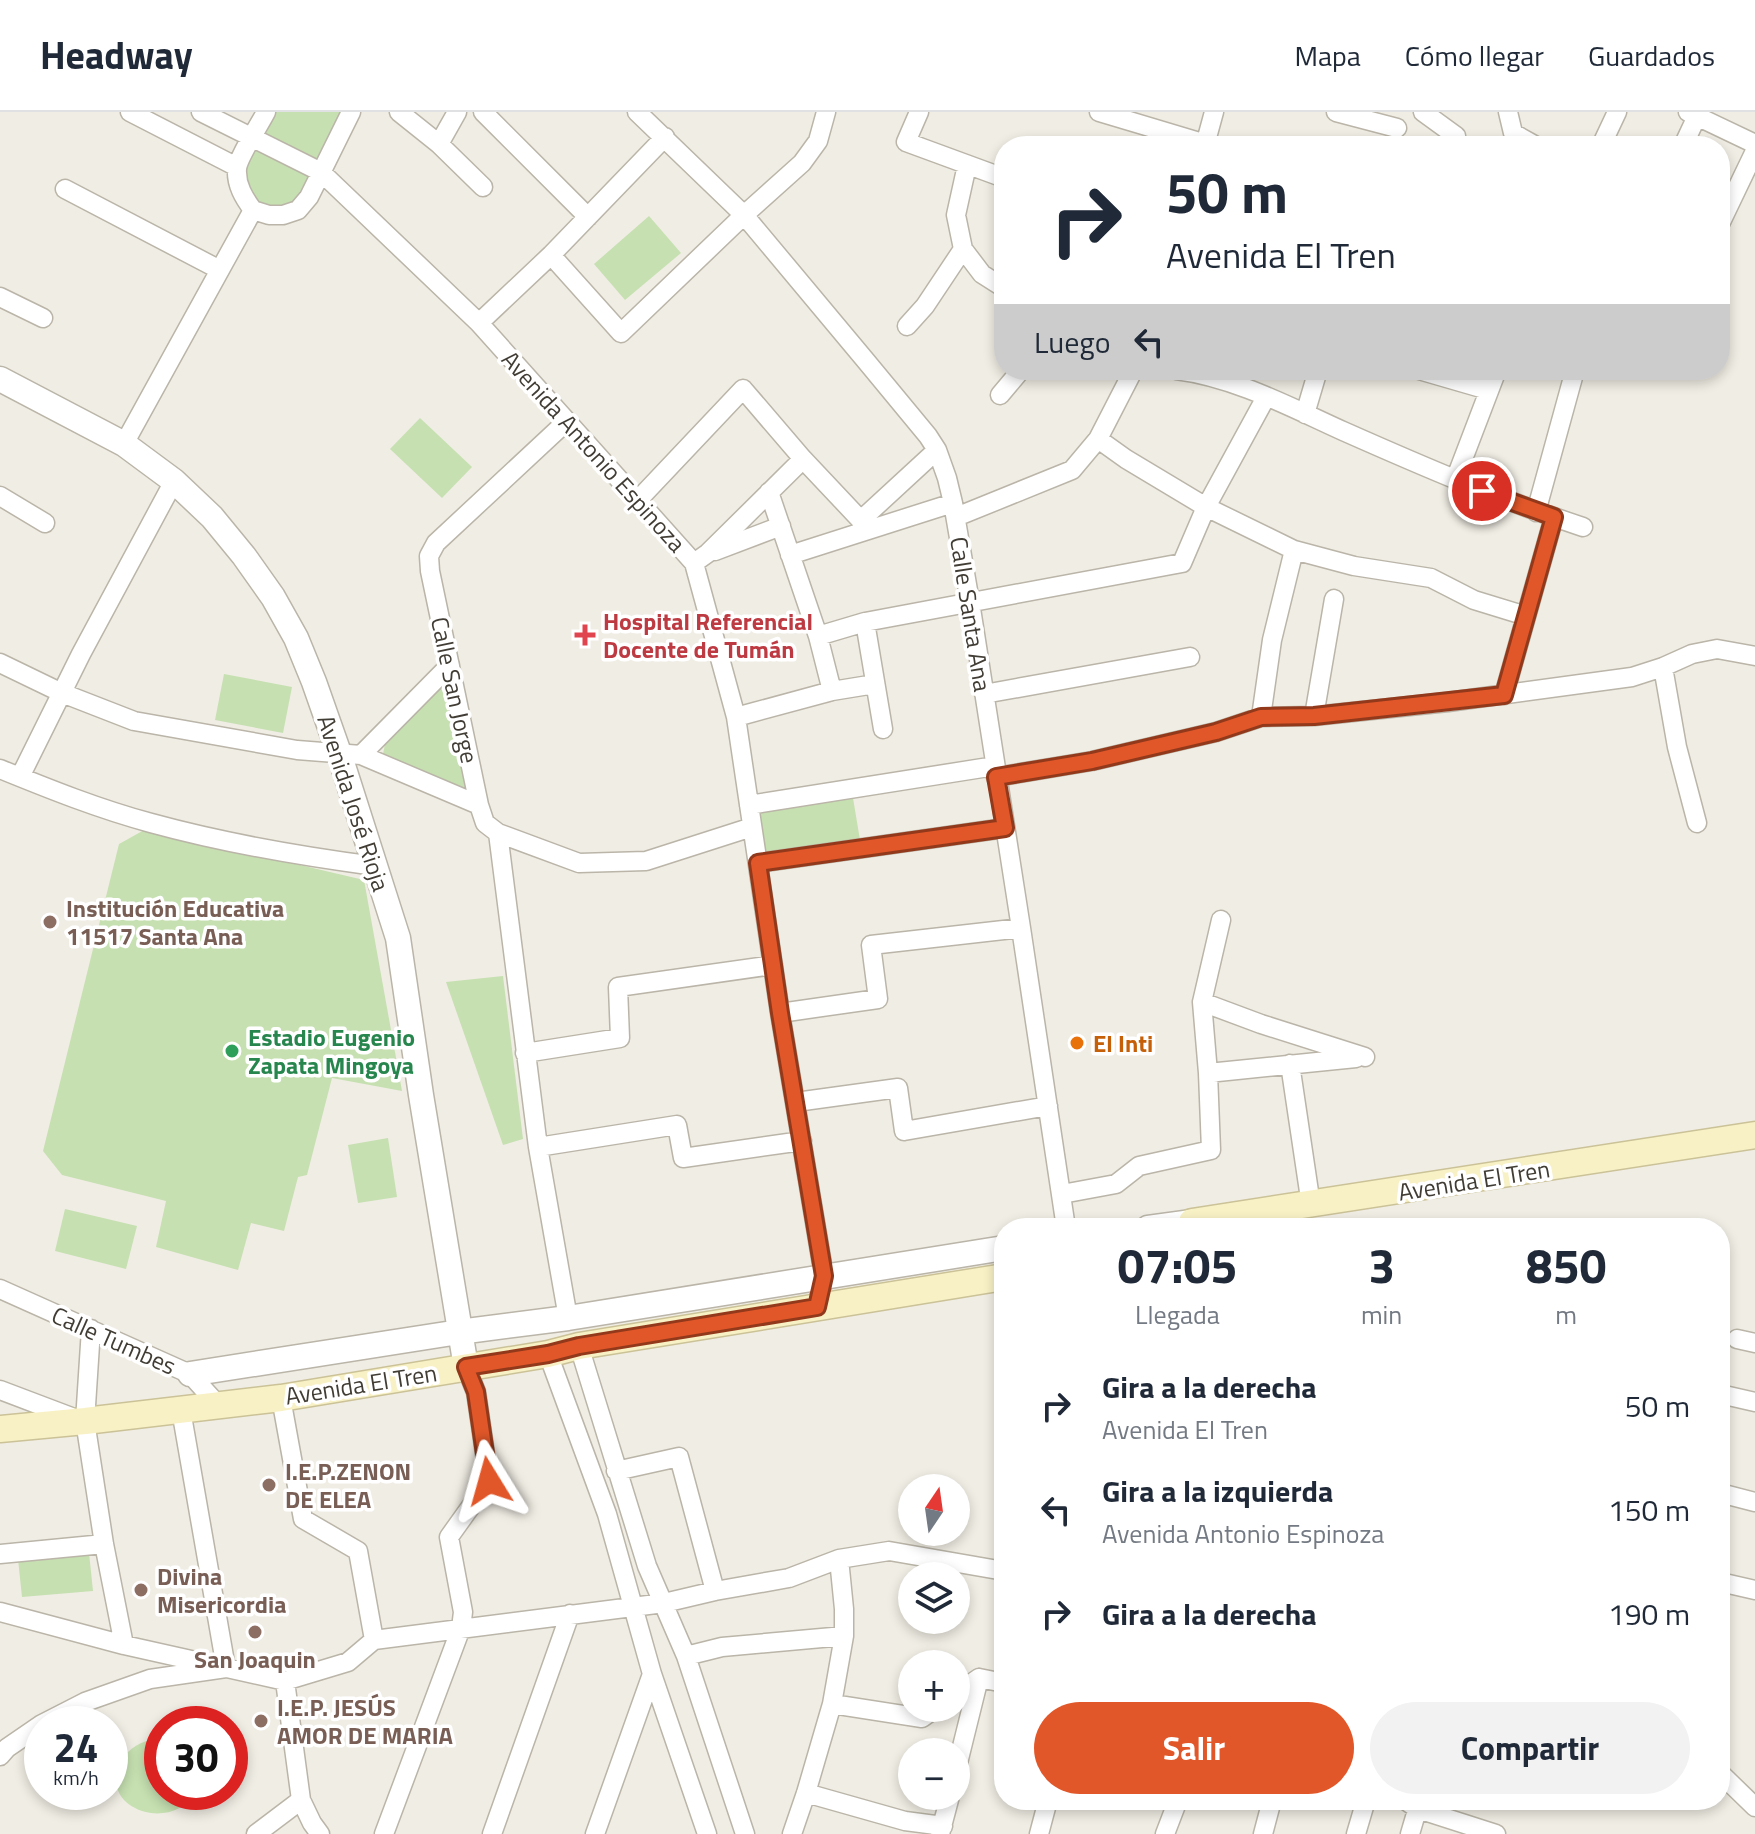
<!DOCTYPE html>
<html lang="es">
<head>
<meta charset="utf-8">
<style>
  :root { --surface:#fff; --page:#f2f2f3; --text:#1f2937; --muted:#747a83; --line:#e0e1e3; --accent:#e15729 }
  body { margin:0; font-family:"Titillium Web",sans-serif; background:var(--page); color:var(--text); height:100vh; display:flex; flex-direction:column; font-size:30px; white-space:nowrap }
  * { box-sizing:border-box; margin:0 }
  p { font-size:26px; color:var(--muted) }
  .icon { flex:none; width:44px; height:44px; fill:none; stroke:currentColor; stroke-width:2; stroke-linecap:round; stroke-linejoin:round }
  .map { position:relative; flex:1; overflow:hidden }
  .side { position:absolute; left:994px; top:1106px; width:736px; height:592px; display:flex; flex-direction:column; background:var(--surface); border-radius:32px; box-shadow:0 4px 12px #0003 }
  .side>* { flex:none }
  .guide { position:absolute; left:994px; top:24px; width:736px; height:244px; border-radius:32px; box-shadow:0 4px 12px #0003; background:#fff; color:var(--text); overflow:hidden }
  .needle { width:52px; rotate:13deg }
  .controls { position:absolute; left:898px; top:1362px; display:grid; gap:16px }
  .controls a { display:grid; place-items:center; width:72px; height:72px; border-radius:50%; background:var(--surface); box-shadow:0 4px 12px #0003; font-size:40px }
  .speed { position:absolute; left:24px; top:1594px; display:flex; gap:16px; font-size:40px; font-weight:700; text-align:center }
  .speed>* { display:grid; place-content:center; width:104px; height:104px; border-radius:50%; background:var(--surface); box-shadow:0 4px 12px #0003; line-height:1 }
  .speed small { font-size:20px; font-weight:400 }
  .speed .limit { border:12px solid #d22; background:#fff; color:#111 }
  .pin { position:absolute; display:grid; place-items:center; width:68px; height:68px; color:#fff; margin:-34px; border:4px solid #fff; border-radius:50%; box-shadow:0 2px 8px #0007 }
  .me { position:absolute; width:88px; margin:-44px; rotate:352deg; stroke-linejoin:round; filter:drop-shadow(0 0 6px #0008) }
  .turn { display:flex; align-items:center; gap:28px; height:168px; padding:0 40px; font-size:36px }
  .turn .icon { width:104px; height:104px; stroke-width:2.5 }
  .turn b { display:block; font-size:56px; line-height:68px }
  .then { display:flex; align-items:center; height:76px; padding:0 40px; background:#0003; gap:16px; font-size:30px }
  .eta { display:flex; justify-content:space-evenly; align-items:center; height:136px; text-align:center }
  .eta b { font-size:48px; font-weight:700; line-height:56px }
  .cta { display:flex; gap:16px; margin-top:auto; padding:16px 40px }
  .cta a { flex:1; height:92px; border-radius:48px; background:var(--accent); color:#fff; font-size:32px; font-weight:700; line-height:92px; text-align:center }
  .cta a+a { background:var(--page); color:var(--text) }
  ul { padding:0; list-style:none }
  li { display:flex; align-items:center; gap:24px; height:104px; padding:0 40px }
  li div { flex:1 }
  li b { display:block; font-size:30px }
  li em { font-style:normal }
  header { display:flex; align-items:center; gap:48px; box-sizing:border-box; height:112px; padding:0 40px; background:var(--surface); border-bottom:2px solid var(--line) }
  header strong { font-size:38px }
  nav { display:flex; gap:44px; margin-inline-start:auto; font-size:28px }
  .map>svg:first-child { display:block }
</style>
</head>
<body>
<header>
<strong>Headway</strong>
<nav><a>Mapa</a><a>Cómo llegar</a><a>Guardados</a></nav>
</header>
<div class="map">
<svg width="1755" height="1722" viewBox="0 0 1755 1722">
  <rect width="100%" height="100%" fill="#f0ede4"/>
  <path fill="#c6e0b1" d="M 276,0 L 344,0 L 320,50 L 263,23 Z
    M 256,38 L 311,65 L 302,84 L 281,98 L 257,92 L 248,84 L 245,62 L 248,51 Z
    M 649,104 L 681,141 L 625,188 L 594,152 Z
    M 420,306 L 472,355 L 442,386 L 390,337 Z
    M 224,562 L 292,575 L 283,621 L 215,608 Z
    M 442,573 L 447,573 L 468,675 L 464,677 L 383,642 L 385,632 Z
    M 853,686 L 860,728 L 762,743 L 757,700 Z
    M 146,717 L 364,768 L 402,979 L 332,966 L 307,1063 L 298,1065 L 284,1119 L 251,1111 L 238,1158 L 156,1135 L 166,1089 L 62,1063 L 43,1039 L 119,732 Z
    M 503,864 L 523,1027 L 503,1033 L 446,870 Z
    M 388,1026 L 397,1085 L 358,1091 L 348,1033 Z
    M 65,1097 L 137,1114 L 126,1157 L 55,1139 Z
    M 89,1441 L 93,1479 L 22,1485 L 18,1447 Z
    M 157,1627 L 162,1628 L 162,1680 L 196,1680 C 172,1722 96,1697 121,1650 C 129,1635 141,1629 157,1627 Z"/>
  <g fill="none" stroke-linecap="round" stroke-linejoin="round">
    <g stroke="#bab5a8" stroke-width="21">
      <path id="minor" d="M 130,0 L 237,55
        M 201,0 L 321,60 L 479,211 L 694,451 L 736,605 L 780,901 L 824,1164 L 817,1195
        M 399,0 L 439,32 L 483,75
        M 483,0 L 588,105
        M 637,0 L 744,103 L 866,249 L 928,324 L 937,338 L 947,366 L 953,391 L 970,490 L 1021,816 L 1066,1116
        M 919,0 L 906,30 L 1004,66
        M 1099,0 L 1213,34
        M 1336,0 L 1397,16
        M 1423,0 L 1456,24 L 1457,34
        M 1508,0 L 1513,21 L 1536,34
        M 1688,0 L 1755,32
        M 439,32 L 457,0
        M 1205,33 L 1214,0
        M 1601,34 L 1617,0
        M 1683,34 L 1697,4
        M 967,53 L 956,103 L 963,137 L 982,162 L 1004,176
        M 65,77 L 220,158
        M 253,98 L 269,103 L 283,103 L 298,98 L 309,85 L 351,0
        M 1720,112 L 1755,39
        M 551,143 L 621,221 L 744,103 L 802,51 L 818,29 L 826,0
        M 0,185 L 43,206
        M 479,211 L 551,143 L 665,25
        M 907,214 L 925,194 L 963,137
        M 1176,258 C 1234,265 1290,295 1343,319 C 1422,354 1501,388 1583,415
        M 1419,258 L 1488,278
        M 1000,283 L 1021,258
        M 1305,302 L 1318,258
        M 567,309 L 436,431 L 429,444 L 430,459 L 479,693 L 485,711 L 498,721 L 579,751 L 646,749 L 752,715
        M 1098,327 L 1126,347 L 1206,395 L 1294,438 L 1354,454 L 1431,466 L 1474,488 L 1526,504
        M 124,332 L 253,98 C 244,86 236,73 237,57 C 238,45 260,12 266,0
        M 1455,368 L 1497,258
        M 769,380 L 818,524 L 832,579
        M 0,384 L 45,411
        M 638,388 L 743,277 L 803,347 L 869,417
        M 1536,400 L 1575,258
        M 956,405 L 1072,358 L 1098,327 L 1133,259
        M 861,408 L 937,338
        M 715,439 L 781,414
        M 790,443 L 953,391
        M 694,451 L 708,441 L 803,347
        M 865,510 L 883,617
        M 818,524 L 865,510 L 1182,451 L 1206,395 L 1266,285
        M 0,551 L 62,581 L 134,609 L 297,638 L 361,643 L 479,693
        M 1663,555 L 1677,635 L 1697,711
        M 984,582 L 1190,545
        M 1504,583 L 1554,405
        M 1314,604 L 1334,487
        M 736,605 L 832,579 L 875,572
        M 1261,605 L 1272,528 L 1294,438
        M 361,643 L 450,553
        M 0,657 C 49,677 99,697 151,711 C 224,731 299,744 375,754
        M 20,665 L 81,542 L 174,369
        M 996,665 L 1092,649 L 1216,620 L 1261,605 L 1314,604 L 1448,590 L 1632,565 L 1663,555 L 1692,542 L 1717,537 L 1755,544
        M 749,693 L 995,654
        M 498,721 L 538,1035 L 568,1206
        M 758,751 L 1005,716
        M 1202,890 L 1261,912 L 1365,945
        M 780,901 L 878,887 L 871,833 L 1021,816
        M 525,941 L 620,926 L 618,875 L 773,853
        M 1290,952 L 1311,1093
        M 1208,961 L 1356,946
        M 796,990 L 898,976 L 904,1019 L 1048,994
        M 538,1035 L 677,1013 L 683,1046 L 802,1029
        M 1062,1082 L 1116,1072 L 1139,1054 L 1211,1038 L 1208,961 L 1202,890 L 1221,808
        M 0,1177 L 190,1262 L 218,1293
        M 91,1217 L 85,1309 L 104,1432 L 124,1533
        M 1737,1227 L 1755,1231
        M 579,1234 L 647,1454 L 686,1544 L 745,1722
        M 548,1242 L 607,1402 L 652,1562 L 707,1722
        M 0,1278 L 74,1306
        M 1720,1282 L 1755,1290
        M 281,1286 L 303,1407 L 358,1439 L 374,1528
        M 616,1359 L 679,1345 L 715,1479
        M 1720,1381 L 1755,1390
        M 0,1442 L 104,1432
        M 1720,1470 L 1755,1478
        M 0,1500 L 124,1533 L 285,1569 L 348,1550 L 374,1528 L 664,1491 L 715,1479 L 789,1466 L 839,1447 L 889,1439 L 1004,1459
        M 686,1544 L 722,1535 L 844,1524
        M 285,1569 L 301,1688 L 312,1711 L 320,1722
        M 956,1582 L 979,1566 L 1004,1571
        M 832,1592 L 922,1606 L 936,1596
        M 42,1612 L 85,1590 L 150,1567 L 226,1556 L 181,1298
        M 0,1644 L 7,1636 L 42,1612
        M 956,1659 L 979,1566
        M 1720,1661 L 1755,1695
        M 806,1681 L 905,1709 L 943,1714
        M 1405,1688 L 1418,1697 L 1496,1722
        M 256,1722 L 301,1688
        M 384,1722 L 461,1516 L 463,1500 L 449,1425 L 489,1369 L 476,1280 L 466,1255
        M 492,1722 L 570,1502
        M 595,1722 L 652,1562
        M 792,1722 L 806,1681 L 832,1592 L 844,1524 L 844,1497 L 839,1447
        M 940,1722 L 950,1684
        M 1039,1722 L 1048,1688
        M 1165,1722 L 1178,1688
        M 1263,1722 L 1272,1688
        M 1356,1722 L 1366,1688
        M 1410,1722 L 1420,1688"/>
    </g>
    <g stroke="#bab5a8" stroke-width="27">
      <path id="tertiary" d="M 0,267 L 124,332 L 174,369 L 212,405 L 244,444 L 273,485 L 296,526 L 314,570 L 339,641 L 398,826 L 421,983 L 466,1255
        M 1148,1116 L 1192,1110
        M 190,1262 L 459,1220 L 568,1206 L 1004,1136"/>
    </g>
    <g stroke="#cbc298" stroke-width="29">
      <path id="secondary" d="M 1190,1116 L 1192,1110 L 1755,1023
        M 0,1317 L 85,1309 L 281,1286 L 548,1242 L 579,1234 L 1004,1165"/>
    </g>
    <use href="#minor" stroke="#fff" stroke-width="18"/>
    <use href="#tertiary" stroke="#fff" stroke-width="24"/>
    <use href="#secondary" stroke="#f8f1c6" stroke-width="26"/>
  </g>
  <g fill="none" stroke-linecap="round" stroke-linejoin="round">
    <g stroke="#92391b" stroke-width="20">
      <path id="route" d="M 489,1369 L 476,1280 L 466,1255 L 548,1242 L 579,1234 L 817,1195 L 824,1164 L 780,901 L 758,751 L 1005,716 L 996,665 L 1092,649 L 1216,620 L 1261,605 L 1314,604 L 1504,583 L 1554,405 L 1482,379"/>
    </g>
    <use href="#route" stroke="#e15729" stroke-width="14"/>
  </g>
  <path fill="#e0444e" stroke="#fff" stroke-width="3" d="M581 511h8v8h8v8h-8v8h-8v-8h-8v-8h8z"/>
  <g fill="#8d6e63" stroke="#fff" stroke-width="3">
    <circle cx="50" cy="810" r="8"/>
    <circle cx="269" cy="1373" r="8"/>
    <circle cx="141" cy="1478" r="8"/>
    <circle cx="255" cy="1520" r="8"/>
    <circle cx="261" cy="1609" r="8"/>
  </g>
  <circle fill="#e8710a" stroke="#fff" stroke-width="3" cx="1077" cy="931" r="8"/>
  <circle fill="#2e9e5b" stroke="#fff" stroke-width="3" cx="232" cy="939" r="8"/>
  <g text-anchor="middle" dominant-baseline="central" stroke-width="7" stroke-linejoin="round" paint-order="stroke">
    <g font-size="24" fill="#413d35" stroke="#fff">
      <text transform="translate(594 339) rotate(48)">Avenida Antonio Espinoza</text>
      <text transform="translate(971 502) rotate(81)">Calle Santa Ana</text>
      <text transform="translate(455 578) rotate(78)">Calle San Jorge</text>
      <text transform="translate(354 691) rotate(72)">Avenida José Rioja</text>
      <text transform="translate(1474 1068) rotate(-9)">Avenida El Tren</text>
      <text transform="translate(114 1228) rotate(24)">Calle Tumbes</text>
      <text transform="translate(361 1272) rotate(-9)">Avenida El Tren</text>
    </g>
    <g font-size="24" font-weight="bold" fill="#be3a42" stroke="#fff" text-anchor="start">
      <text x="603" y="509">Hospital Referencial<tspan x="603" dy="28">Docente de Tumán</tspan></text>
    </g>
    <g font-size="24" font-weight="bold" fill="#785e54" stroke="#fff" text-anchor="start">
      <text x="66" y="796">Institución Educativa<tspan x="66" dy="28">11517 Santa Ana</tspan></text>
      <text x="285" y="1359">I.E.P.ZENON<tspan x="285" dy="28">DE ELEA</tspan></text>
      <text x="157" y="1464">Divina<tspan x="157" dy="28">Misericordia</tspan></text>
      <text x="255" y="1547" text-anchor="middle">San Joaquin</text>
      <text x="277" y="1595">I.E.P. JESÚS<tspan x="277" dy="28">AMOR DE MARIA</tspan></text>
    </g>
    <g font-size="24" font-weight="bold" fill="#27864d" stroke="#fff" text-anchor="start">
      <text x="248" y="925">Estadio Eugenio<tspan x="248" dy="28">Zapata Mingoya</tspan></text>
    </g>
    <g font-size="24" font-weight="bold" fill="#c56008" stroke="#fff" text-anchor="start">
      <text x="1093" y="931">El Inti</text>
    </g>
  </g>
</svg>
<div class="controls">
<a><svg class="needle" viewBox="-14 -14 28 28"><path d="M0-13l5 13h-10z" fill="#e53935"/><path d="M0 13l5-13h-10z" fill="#747a83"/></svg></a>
<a><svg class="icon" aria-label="layers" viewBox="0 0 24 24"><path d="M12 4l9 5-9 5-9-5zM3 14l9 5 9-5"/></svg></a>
<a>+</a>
<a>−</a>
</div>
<div class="speed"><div>24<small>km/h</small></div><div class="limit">30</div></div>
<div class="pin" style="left:1482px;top:379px;background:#d93025"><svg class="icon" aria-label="arrive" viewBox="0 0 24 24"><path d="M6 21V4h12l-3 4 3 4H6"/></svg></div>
<svg class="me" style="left:489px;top:1369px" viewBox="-20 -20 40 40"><path d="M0-17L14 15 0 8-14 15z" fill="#e15729" stroke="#fff" stroke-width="4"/></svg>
<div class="guide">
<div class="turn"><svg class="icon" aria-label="right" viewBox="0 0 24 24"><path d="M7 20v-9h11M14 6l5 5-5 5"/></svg><div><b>50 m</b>Avenida El Tren</div></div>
<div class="then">Luego<svg class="icon" aria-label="left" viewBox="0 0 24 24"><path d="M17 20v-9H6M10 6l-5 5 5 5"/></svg></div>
</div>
<section class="side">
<div class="eta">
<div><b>07:05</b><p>Llegada</p></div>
<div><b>3</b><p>min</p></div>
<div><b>850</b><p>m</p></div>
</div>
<ul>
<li><svg class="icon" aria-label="right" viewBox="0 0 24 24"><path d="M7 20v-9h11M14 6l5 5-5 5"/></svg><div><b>Gira a la derecha</b><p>Avenida El Tren</p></div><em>50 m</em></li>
<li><svg class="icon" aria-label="left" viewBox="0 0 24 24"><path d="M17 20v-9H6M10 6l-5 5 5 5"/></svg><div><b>Gira a la izquierda</b><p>Avenida Antonio Espinoza</p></div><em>150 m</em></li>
<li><svg class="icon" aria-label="right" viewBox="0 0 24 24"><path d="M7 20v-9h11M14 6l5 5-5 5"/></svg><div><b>Gira a la derecha</b></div><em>190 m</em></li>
</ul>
<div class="cta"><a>Salir</a><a>Compartir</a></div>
</section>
</div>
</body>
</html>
